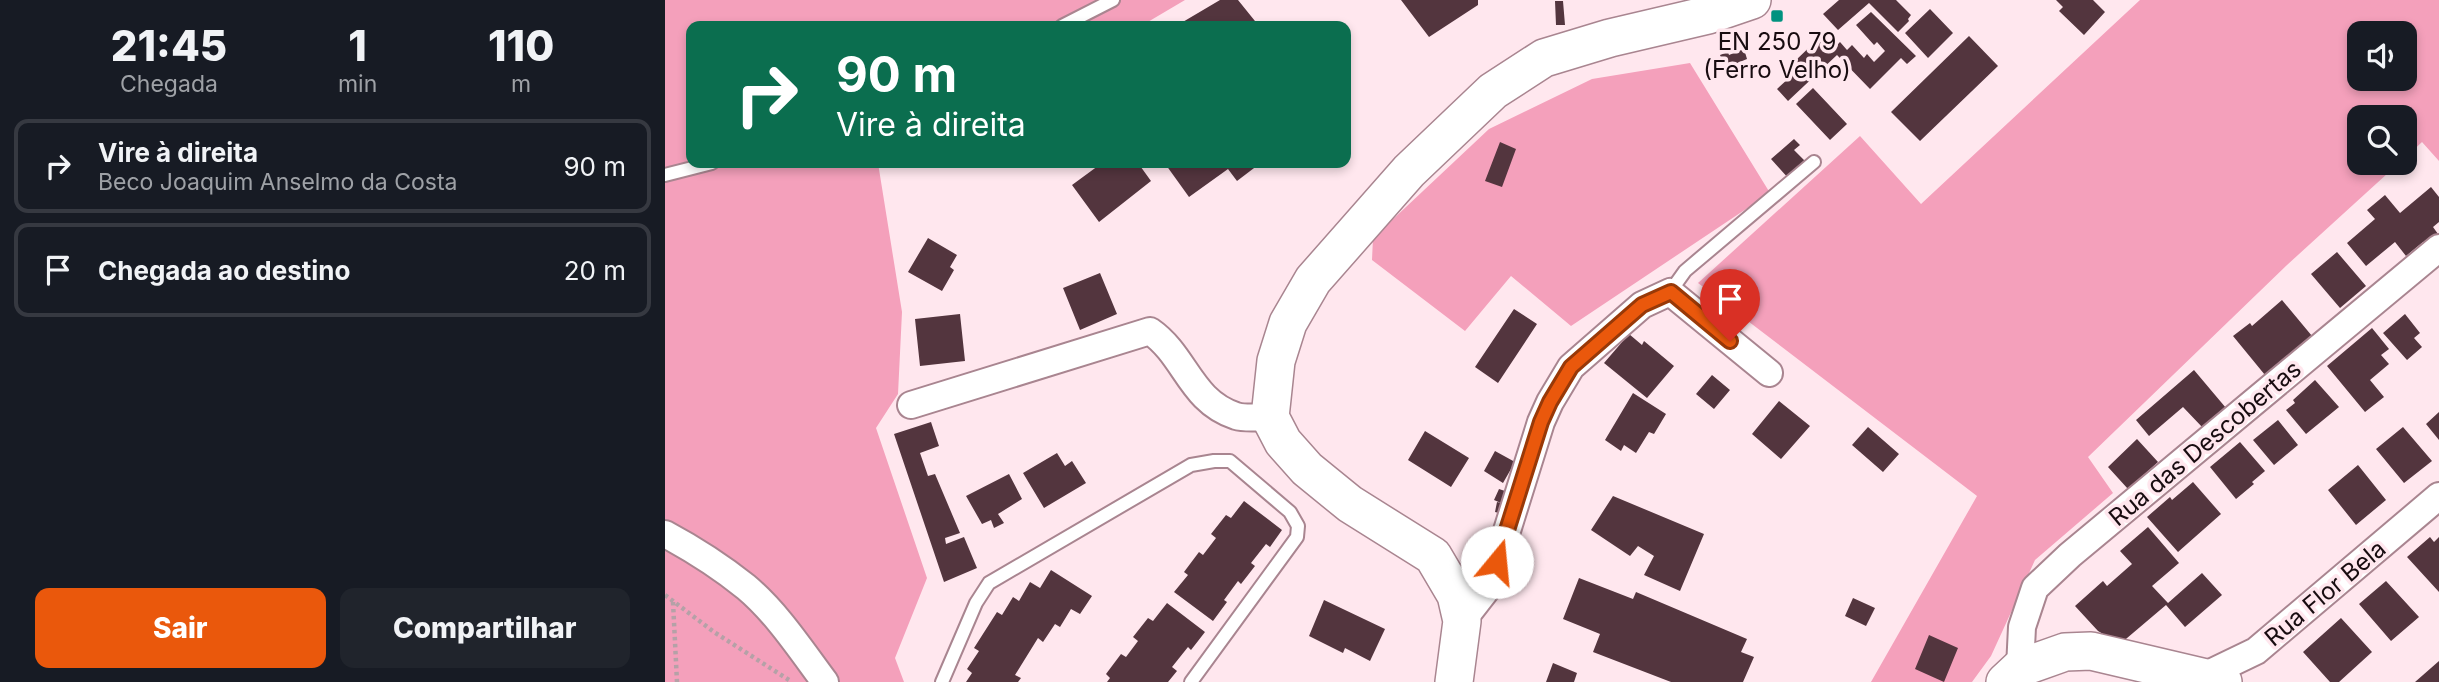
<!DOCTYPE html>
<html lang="pt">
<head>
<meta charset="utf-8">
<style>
  :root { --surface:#171b24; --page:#20242c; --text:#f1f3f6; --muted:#9ea1a6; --line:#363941; --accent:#ea580c }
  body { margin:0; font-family:Inter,sans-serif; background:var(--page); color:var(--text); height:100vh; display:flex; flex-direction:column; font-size:26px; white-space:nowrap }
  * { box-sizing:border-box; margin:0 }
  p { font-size:23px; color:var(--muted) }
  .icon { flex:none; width:38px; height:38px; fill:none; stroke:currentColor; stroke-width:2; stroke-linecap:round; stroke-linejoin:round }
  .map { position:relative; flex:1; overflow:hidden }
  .sheet { display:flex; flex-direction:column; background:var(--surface); width:665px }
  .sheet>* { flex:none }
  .hud { position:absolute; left:21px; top:21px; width:665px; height:147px; border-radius:14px; box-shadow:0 4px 10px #0003; background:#0b6e4f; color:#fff; overflow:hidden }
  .buttons { position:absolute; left:1682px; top:21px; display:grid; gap:14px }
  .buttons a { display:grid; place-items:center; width:70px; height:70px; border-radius:14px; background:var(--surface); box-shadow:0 4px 10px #0003; font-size:35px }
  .pin { position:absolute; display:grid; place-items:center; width:60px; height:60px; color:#fff; margin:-72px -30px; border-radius:50% 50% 50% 0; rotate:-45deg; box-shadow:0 0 7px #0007 }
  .pin .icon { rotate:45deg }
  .me { position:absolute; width:77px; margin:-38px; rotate:17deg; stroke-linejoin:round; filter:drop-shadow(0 0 5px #0008) }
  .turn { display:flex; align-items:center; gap:24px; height:147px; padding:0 35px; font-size:32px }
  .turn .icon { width:91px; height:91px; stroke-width:2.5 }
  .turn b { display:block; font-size:49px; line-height:60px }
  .eta { display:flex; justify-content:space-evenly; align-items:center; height:119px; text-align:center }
  .eta b { font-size:42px; font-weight:800; line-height:49px }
  .button { display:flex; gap:14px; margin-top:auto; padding:14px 35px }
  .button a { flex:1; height:80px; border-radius:14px; background:var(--accent); color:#fff; font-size:28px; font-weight:800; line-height:80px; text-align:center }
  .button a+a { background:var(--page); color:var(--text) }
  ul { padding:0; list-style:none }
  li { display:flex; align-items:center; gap:21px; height:94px; margin:0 14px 10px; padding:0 21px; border:4px solid var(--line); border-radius:14px }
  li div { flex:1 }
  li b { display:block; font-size:26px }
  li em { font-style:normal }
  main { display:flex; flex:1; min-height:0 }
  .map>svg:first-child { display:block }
</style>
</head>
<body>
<main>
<section class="sheet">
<div class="eta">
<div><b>21:45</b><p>Chegada</p></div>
<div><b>1</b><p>min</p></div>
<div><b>110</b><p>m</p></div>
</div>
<ul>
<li><svg class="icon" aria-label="right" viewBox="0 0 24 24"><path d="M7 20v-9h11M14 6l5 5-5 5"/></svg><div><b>Vire à direita</b><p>Beco Joaquim Anselmo da Costa</p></div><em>90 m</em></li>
<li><svg class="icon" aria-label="arrive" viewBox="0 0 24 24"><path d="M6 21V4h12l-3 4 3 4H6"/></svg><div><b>Chegada ao destino</b></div><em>20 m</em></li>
</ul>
<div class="button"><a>Sair</a><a>Compartilhar</a></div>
</section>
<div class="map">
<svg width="1774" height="682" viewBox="0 0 1774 682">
  <rect width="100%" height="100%" fill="#ffe7ee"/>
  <path fill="#f4a0bb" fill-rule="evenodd" d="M 0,0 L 520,0 L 476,26 L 26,26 L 26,163 L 213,163 L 237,312 L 233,394 L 211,428 L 262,578 L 230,658 L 239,682 L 0,682 Z
    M 1475,0 L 1774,0 L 1774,161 L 1757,142 L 1740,158 L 1740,117 L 1694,117 L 1694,163 L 1734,163 L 1622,265 L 1423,457 L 1448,493 L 1370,560 L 1326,656 L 1307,682 L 1206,682 L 1312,496 L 1033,283 L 1195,136 L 1256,204 ZM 1694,33 L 1740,33 L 1740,79 L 1694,79 Z
    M 1025,63 L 1105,193 L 906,326 L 846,276 L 800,331 L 707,260 L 708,238 L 824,129 L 927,79 Z"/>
  <path fill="#53353e" d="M 555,0 L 573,0 L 594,26 L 511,26 Z
    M 736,0 L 813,0 L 813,5 L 764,37 Z
    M 1174,0 L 1231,0 L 1246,15 L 1243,19 L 1244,21 L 1233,32 L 1204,3 L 1173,30 L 1158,14 Z
    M 1391,0 L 1428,0 L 1440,12 L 1419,35 L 1394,11 L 1398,7 Z
    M 890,1 L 898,1 L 900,25 L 891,25 Z
    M 1265,9 L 1288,33 L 1263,58 L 1240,33 Z
    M 1206,12 L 1251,56 L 1242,64 L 1236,58 L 1205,89 L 1172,55 L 1123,101 L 1112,89 L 1124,78 L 1122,75 L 1133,64 L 1130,61 L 1154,38 L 1166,51 L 1175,42 L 1182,50 L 1187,45 L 1199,58 L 1202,54 L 1209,62 L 1220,51 L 1212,42 L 1209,45 L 1191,25 Z
    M 1304,36 L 1333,66 L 1255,141 L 1226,112 Z
    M 1079,49 L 1082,59 L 1060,68 L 1055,55 L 1063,52 L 1064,55 Z
    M 1148,88 L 1182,124 L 1165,140 L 1131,104 Z
    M 1129,139 L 1135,145 L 1129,150 L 1142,163 L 1124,179 L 1106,159 Z
    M 835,142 L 851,149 L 837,187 L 820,181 Z
    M 437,163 L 473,163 L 486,181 L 434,222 L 407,185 Z
    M 504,163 L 591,163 L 593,165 L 572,181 L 563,169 L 524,197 L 501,165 Z
    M 1766,187 L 1774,197 L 1774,222 L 1768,227 L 1773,234 L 1760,245 L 1758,242 L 1741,256 L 1730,242 L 1701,266 L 1682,243 L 1710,219 L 1702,210 L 1720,195 L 1735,213 Z
    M 263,238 L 292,255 L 285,267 L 289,270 L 277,291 L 243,272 Z
    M 1672,252 L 1701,286 L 1675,308 L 1646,274 Z
    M 435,273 L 452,314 L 415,330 L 398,288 Z
    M 1617,300 L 1647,336 L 1600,375 L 1568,336 L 1585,323 L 1587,326 Z
    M 849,309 L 872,324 L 833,383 L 810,367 Z
    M 295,314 L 300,361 L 255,366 L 250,319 Z
    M 1740,314 L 1755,333 L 1749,338 L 1757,347 L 1742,360 L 1718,333 Z
    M 1707,328 L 1724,349 L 1716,355 L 1724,364 L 1705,380 L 1719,397 L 1700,412 L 1662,366 Z
    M 964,334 L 977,345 L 979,341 L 1009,366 L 982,398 L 939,363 Z
    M 1529,370 L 1561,408 L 1538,428 L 1518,407 L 1484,436 L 1471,420 Z
    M 1047,375 L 1065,390 L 1049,409 L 1031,394 Z
    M 1650,380 L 1674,407 L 1641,434 L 1621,410 L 1630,403 L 1628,400 Z
    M 968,393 L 1001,414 L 989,434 L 984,432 L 971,453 L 959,445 L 956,451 L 940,440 Z
    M 1114,401 L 1145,426 L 1116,459 L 1087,434 Z
    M 1774,412 L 1774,440 L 1761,424 Z
    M 1613,420 L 1633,445 L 1609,465 L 1588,440 Z
    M 266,422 L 274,446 L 255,453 L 263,476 L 270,474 L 295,533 L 280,538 L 281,544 L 299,537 L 312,568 L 279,582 L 229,434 Z
    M 1203,427 L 1234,454 L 1218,472 L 1187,445 Z
    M 1738,427 L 1767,461 L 1739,483 L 1711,449 Z
    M 760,431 L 804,458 L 786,487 L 743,460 Z
    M 1472,439 L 1493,462 L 1463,489 L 1443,467 Z
    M 1575,442 L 1600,471 L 1587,482 L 1589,484 L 1571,499 L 1545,467 Z
    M 830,451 L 850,462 L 838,483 L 819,471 Z
    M 392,453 L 400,466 L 407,461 L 421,483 L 379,508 L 358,473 Z
    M 1693,465 L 1721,500 L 1691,525 L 1663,490 Z
    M 344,474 L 357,499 L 333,514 L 339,523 L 329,528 L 326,520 L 317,524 L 301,496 Z
    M 1528,482 L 1556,514 L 1513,552 L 1482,517 L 1505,497 L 1507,500 Z
    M 834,489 L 849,494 L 842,515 L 830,512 L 832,502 L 836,503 L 829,500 Z
    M 948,496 L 1039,534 L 1015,591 L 979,575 L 989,556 L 973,546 L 965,556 L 926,530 Z
    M 579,501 L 617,530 L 605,547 L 601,544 L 586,563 L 590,566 L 576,584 L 573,581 L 559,600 L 562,602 L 548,621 L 509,592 L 523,575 L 519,572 L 534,552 L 538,555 L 551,538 L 546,534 L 561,515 L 566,518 Z
    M 1483,527 L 1514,563 L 1487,586 L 1503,603 L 1537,573 L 1557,595 L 1520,627 L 1501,605 L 1455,644 L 1433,631 L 1410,606 L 1438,581 L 1442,586 L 1467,564 L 1455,551 Z
    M 1765,537 L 1769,542 L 1774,537 L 1774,592 L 1742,557 Z
    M 386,570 L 427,596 L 415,614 L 406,609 L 395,627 L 390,624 L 378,642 L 373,638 L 350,675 L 356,678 L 353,682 L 301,682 L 307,673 L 302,669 L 314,651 L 309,648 L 332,612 L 337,615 L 348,597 L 354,601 L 365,582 L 375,588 Z
    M 914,578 L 968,599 L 971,592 L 1082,639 L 1076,652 L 1089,657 L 1078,682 L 1006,682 L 928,652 L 935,634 L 898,619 Z
    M 1721,581 L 1754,617 L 1726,641 L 1694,604 Z
    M 1188,598 L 1210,608 L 1201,626 L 1180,616 Z
    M 659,600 L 720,629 L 705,661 L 680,648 L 678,653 L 644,636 Z
    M 502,603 L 540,632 L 526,650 L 523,647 L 507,667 L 512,671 L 503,682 L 442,682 L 445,678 L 441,674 L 456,654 L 461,657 L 473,641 L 468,637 L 483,618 L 488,621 Z
    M 1676,618 L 1707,652 L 1674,682 L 1665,682 L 1638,652 Z
    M 1264,635 L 1293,648 L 1279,682 L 1250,669 Z
    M 1774,661 L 1774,682 L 1750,682 Z
    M 888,663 L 912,673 L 909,682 L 881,682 Z"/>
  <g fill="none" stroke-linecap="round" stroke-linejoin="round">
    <g stroke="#a98590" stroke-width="16">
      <path id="lane" d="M 397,26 L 448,0
        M 0,175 L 47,163
        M 1005,292 L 1020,271 L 1149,162
        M 277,682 L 311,603 L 324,583 L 526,465 L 549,461 L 565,461 L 625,512 L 633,526 L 632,537 L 526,682"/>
    </g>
    <g stroke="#a98590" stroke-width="30">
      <path id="street" d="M 246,405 L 485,331 C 521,356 525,401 571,416 C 581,419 595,417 605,417
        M 0,534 C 28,549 56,567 81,587 C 112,613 136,650 160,682
        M 797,621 L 825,585 L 876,422 L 885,402 L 906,367 L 977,305 L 1005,292 L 1104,373
        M 1355,668 L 1357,627 L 1370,588 L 1405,555 L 1774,248
        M 1537,677 L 1591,651 L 1774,496"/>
    </g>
    <g stroke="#a98590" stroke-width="40">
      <path id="secondary" d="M 789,682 L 797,621 L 791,595 L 768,556 L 685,504 L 642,469 L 618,442 L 605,417 L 611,361 L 623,323 L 648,280 L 744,171 L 828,91 L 879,58 L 945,38 L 1043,15 L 1087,0
        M 1340,682 L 1355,668 L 1400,652 L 1426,651 L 1558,682"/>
    </g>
    <path stroke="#b5a1a7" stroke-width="4.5" stroke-dasharray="3.5 3.5" stroke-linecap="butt" d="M 0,595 L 49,632 L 124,680
      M 8,602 L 12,682"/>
    <use href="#lane" stroke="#fff" stroke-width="12"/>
    <use href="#street" stroke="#fff" stroke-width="26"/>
    <use href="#secondary" stroke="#fff" stroke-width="37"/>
  </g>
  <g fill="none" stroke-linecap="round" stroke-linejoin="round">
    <g stroke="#983908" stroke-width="18">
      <path id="route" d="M 832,562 L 876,422 L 885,402 L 906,367 L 977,305 L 1006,292 L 1065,341"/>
    </g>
    <use href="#route" stroke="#ea580c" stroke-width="12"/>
  </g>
  <rect fill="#00927f" stroke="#ffe7ee" stroke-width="2.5" x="1105" y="9" width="14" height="14" rx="3.5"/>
  <g text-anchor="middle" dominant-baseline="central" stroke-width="7" stroke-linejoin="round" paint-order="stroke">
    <g font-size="24" fill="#180c10" stroke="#ffe7ee">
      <text x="1112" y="41">EN 250 79<tspan x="1112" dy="28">(Ferro Velho)</tspan></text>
    </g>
    <g font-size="24" fill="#180c10" stroke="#ffe7ee">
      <text transform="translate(1540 443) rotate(-40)">Rua das Descobertas</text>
      <text transform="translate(1660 593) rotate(-40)">Rua Flor Bela</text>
    </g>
  </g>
</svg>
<div class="buttons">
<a><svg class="icon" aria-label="sound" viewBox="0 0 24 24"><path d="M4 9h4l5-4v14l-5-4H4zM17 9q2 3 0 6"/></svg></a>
<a><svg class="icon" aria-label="search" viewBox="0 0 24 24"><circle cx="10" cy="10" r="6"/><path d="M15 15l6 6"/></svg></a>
</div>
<div class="pin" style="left:1065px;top:341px;background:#d93025"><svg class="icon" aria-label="arrive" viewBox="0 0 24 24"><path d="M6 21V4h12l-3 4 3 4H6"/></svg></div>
<svg class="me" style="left:832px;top:562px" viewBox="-20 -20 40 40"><circle r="19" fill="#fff"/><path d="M0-13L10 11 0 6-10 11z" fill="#ea580c"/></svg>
<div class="hud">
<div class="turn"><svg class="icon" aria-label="right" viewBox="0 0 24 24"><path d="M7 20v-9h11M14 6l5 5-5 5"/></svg><div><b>90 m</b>Vire à direita</div></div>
</div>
</div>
</main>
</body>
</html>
